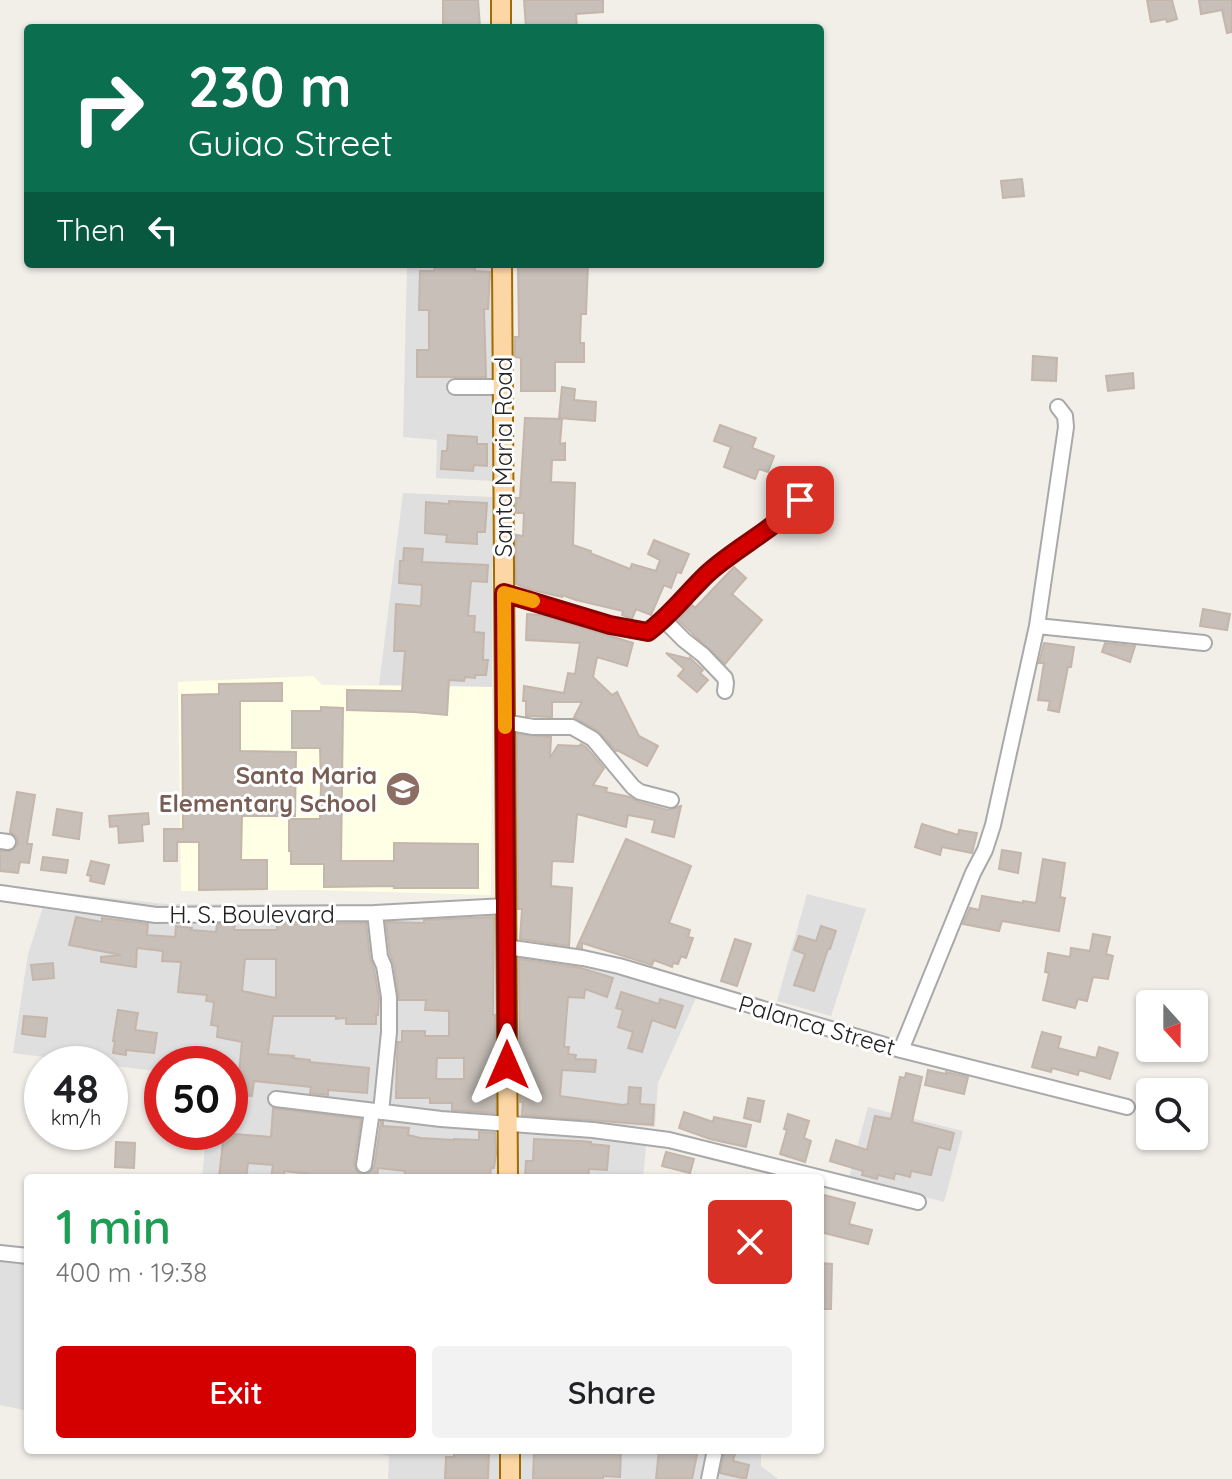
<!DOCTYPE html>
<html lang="en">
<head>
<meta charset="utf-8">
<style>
  :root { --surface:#fff; --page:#f2f2f2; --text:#202124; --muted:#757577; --accent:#d40000 }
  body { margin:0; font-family:Quicksand,sans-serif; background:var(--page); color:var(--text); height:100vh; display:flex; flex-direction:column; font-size:30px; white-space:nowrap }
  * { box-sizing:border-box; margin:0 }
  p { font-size:26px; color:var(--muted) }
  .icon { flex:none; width:44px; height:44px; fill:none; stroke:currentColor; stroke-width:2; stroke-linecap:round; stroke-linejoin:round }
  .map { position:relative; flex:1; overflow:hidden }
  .details { position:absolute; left:24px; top:1174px; width:800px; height:280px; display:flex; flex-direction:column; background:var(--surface); border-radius:8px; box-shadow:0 2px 6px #0004 }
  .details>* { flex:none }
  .banner { position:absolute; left:24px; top:24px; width:800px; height:244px; border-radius:8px; box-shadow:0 2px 6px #0004; background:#0b6e4f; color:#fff; overflow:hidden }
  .needle { width:52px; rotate:159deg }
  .fabs { position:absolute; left:1136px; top:990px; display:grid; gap:16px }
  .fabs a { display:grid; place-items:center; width:72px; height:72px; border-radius:8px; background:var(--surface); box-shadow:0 2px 6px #0004; font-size:40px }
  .speed { position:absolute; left:24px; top:1046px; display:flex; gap:16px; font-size:40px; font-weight:700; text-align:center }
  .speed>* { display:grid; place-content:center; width:104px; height:104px; border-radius:50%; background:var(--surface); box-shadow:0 2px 6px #0004; line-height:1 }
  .speed small { font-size:20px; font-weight:400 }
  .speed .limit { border:12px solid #d22; background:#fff; color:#111 }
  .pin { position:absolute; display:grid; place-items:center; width:68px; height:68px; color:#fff; margin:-34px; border-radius:16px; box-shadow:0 4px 12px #0006 }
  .me { position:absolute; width:88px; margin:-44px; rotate:0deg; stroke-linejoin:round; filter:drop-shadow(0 0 6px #0008) }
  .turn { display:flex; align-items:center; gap:28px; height:168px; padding:0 32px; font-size:36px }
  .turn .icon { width:104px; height:104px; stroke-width:2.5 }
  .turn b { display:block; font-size:56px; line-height:68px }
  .then { display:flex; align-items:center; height:76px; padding:0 32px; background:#0003; gap:16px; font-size:30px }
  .round { display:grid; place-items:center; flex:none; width:84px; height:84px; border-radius:8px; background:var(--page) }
  .head { display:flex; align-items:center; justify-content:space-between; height:136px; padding:0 32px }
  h1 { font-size:48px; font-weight:600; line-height:60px; color:#1e9e55 }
  .action { display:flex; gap:16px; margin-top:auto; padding:16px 32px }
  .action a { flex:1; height:92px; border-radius:8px; background:var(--accent); color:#fff; font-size:32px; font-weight:600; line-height:92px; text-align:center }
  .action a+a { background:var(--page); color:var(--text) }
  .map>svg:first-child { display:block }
</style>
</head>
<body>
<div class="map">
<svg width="1232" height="1479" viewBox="0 0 1232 1479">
  <rect width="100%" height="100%" fill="#f2efe9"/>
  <path fill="#e0dfdf" d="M 407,264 L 495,264 L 493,481 L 436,478 L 437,440 L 403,437 Z
    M 403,493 L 493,497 L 492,687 L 379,685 Z
    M 48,891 L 165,904 L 500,905 L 509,1178 L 202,1178 L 206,1137 L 176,1132 L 230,1132 L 230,1064 L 162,1064 L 162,1072 L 13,1053 L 28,954 Z
    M 807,894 L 866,909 L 831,1016 L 777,1001 Z
    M 515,951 L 700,989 L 658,1083 L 655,1127 L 514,1118 Z
    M 868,1107 L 963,1131 L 944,1202 L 849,1177 Z
    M 516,1122 L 647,1135 L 643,1178 L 516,1178 Z
    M 0,1249 L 28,1252 L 28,1411 L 0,1405 Z
    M 363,1450 L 504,1450 L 504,1479 L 388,1479 L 389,1456 Z
    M 515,1450 L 761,1450 L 761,1466 L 778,1479 L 515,1479 Z"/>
  <path fill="#ffffe5" d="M 313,676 L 322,685 L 492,687 L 491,895 L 316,890 L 181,891 L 178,682 Z"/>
  <path fill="#c7bfb8" stroke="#c4b6ab" stroke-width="2" fill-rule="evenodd" d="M 443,0 L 478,0 L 480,27 L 443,27 Z
    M 524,0 L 603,0 L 603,12 L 576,14 L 577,28 L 526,28 Z
    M 1147,0 L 1172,0 L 1177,19 L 1167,22 L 1166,19 L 1151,22 Z
    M 1199,0 L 1232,0 L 1232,32 L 1227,33 L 1222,10 L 1201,14 Z
    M 1022,179 L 1024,196 L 1003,198 L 1001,181 Z
    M 435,264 L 475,264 L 475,271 L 490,272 L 488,309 L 484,309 L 486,377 L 417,377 L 417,350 L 429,350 L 429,310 L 419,310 L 420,271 L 434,271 Z
    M 518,264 L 588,264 L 586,314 L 581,314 L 580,343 L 584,343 L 584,362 L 555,362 L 555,391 L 521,391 L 521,358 L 515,357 L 515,337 L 519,337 Z
    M 1033,356 L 1057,358 L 1056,381 L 1032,380 Z
    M 1133,373 L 1134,388 L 1108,391 L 1106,376 Z
    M 562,387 L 575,389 L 574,400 L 596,402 L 595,421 L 559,418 Z
    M 525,418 L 562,419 L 560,444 L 565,443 L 565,460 L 552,460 L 551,482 L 575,483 L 573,545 L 591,551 L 590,553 L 630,569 L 632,564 L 656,571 L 660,560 L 648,554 L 654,540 L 689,554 L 681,573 L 677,572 L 671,588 L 664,585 L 651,615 L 636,609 L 632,619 L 622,615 L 623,611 L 576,600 L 562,595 L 562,597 L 532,590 L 516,584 L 516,535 L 523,536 L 524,513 L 516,513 L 516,498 L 520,498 Z
    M 720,425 L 756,438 L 752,448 L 774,456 L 768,472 L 759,469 L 755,479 L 724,467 L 731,447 L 714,441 Z
    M 448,435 L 477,437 L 477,444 L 487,444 L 487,466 L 474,465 L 473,471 L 441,469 L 442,451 L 447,451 Z
    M 449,501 L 487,503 L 485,532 L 477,532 L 477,544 L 446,542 L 447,535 L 425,533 L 426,502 L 449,504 Z
    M 404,548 L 423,549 L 422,562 L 488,565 L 487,582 L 471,581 L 468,616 L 475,616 L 474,632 L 484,633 L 483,660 L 488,660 L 486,675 L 475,675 L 475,678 L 465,677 L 464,681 L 449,680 L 447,715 L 414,712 L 347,710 L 347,690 L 402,691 L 405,651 L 394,651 L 396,604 L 421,606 L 422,585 L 399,583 L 400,561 L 403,561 Z
    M 734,567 L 746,578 L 732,594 L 762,620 L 725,664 L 678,620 L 692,605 L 695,608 Z
    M 1203,609 L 1230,614 L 1227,630 L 1200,626 Z
    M 527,614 L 541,615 L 633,643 L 627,666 L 597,657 L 593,677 L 612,695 L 617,692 L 639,736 L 658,746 L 647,766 L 617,750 L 616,751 L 598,731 L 574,717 L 582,702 L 552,702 L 552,717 L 526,716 L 526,701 L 523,701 L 524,686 L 564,693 L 568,673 L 575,674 L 580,643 L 526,640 Z
    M 1044,643 L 1074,647 L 1071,667 L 1068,667 L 1059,712 L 1048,710 L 1050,701 L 1038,700 L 1044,663 L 1039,663 Z
    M 1105,643 L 1135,646 L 1130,662 L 1102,652 Z
    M 666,653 L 690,659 L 690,658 L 703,670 L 700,673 L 708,680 L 697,692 L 678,676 L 684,669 Z
    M 282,683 L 282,701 L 240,701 L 240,751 L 296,752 L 295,816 L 242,816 L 241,860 L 267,860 L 267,889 L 199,890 L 199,842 L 177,842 L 177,861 L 164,861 L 164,829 L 183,829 L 182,695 L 219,694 L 219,684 Z
    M 321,707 L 343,708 L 341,861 L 394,861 L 394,843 L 478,844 L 478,888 L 394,888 L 394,886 L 324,887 L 324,864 L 291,864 L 291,851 L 289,851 L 289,819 L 320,819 L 321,785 L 320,748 L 292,748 L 292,711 L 321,711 Z
    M 517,734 L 551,737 L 550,758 L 558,745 L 579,746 L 581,744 L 586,747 L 604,768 L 593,785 L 607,788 L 606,792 L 630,797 L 638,802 L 668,810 L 681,806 L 674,837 L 652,832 L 655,820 L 628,815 L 626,827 L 577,814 L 573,862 L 552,861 L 551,886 L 572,888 L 569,946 L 520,939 L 522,909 L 518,909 Z
    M 17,792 L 35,795 L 27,844 L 32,844 L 29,863 L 20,862 L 18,873 L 0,871 L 0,851 L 11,851 L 18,844 L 17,837 L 10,832 Z
    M 57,809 L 82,813 L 79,839 L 53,835 Z
    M 148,813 L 149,824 L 142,825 L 143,841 L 119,843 L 118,826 L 110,827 L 109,816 Z
    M 922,824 L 958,835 L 959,830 L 977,833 L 972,853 L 942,847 L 940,855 L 915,847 Z
    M 626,839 L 691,866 L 669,923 L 690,930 L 688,937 L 693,938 L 686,958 L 681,956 L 678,964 L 673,963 L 672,967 L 654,960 L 652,965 L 582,943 L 582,948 L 577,947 Z
    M 1002,850 L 1021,853 L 1018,873 L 999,869 Z
    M 43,857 L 68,860 L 66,873 L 41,870 Z
    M 1043,859 L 1065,863 L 1060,897 L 1065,898 L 1059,931 L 1002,921 L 999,931 L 963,924 L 970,908 L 979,910 L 982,896 L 1023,903 L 1023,901 L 1036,903 Z
    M 91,861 L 109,865 L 104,884 L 90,881 L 91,876 L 87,875 Z
    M 76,917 L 102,922 L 102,918 L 148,924 L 147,935 L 175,937 L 176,926 L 192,928 L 191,930 L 216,932 L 217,924 L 235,924 L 234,930 L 277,930 L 277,924 L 366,923 L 370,958 L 374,969 L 379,998 L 378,1015 L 376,1015 L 376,1024 L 346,1024 L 346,1018 L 336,1019 L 336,1016 L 273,1016 L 268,1054 L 294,1056 L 293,1058 L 310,1060 L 310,1062 L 369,1068 L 367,1093 L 328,1090 L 328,1095 L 310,1093 L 311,1087 L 254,1081 L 252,1096 L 230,1094 L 230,1071 L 239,1072 L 242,1042 L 217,1037 L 218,1026 L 211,1025 L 214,1002 L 206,1001 L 207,995 L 178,992 L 181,962 L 162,961 L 163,951 L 137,948 L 136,967 L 101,962 L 101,957 L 121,955 L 69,945 ZM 245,959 L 276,959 L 276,998 L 242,991 Z
    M 494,917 L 493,1015 L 495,1015 L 496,1113 L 452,1110 L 452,1103 L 430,1103 L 430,1098 L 396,1098 L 397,1057 L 398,1042 L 402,1042 L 402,1031 L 425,1031 L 425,1036 L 449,1036 L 449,1011 L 425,1010 L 426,1000 L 399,1000 L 394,964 L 390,954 L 386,922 L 424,923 L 424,920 ZM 437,1058 L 464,1058 L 464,1079 L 436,1079 Z
    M 821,926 L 836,931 L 830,949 L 828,949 L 814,991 L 794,985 L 805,954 L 794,950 L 799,936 L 816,941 Z
    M 1093,934 L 1110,937 L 1106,954 L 1113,956 L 1108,979 L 1093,977 L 1087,1001 L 1078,999 L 1075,1008 L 1043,1000 L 1049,973 L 1045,972 L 1048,953 L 1070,957 L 1071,948 L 1090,951 Z
    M 735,939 L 751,944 L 737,986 L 721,981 Z
    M 519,959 L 568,966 L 568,968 L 569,966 L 581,968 L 613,978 L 607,997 L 585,989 L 584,998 L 568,997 L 564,1047 L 569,1047 L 568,1054 L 576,1055 L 575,1059 L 596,1060 L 595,1072 L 562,1070 L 560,1096 L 623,1105 L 628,1104 L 629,1087 L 641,1088 L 640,1104 L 654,1105 L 653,1125 L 522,1115 L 523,1102 L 520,1102 Z
    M 53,963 L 54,978 L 33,980 L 31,965 Z
    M 621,992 L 659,1004 L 660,999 L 683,1006 L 675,1028 L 652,1020 L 642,1052 L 628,1048 L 633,1032 L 618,1027 L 623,1010 L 616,1008 Z
    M 118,1010 L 138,1013 L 135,1030 L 157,1033 L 154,1053 L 126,1050 L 126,1055 L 113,1053 L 115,1041 L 113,1041 Z
    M 24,1016 L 47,1018 L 45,1037 L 22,1034 Z
    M 1042,1032 L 1061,1037 L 1058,1048 L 1096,1058 L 1099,1047 L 1118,1053 L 1110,1079 L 1079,1070 L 1078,1075 L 1052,1068 L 1051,1072 L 1032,1067 Z
    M 928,1070 L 946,1074 L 946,1072 L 968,1077 L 964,1094 L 925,1085 Z
    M 906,1073 L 922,1077 L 912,1122 L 954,1133 L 950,1150 L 938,1147 L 931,1175 L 911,1171 L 910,1177 L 895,1173 L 894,1179 L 878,1175 L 877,1179 L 862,1175 L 863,1171 L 830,1161 L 836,1140 L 867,1150 L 875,1116 L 891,1119 L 900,1077 L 905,1078 Z
    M 748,1098 L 764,1101 L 760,1122 L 744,1118 Z
    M 273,1108 L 361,1119 L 354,1164 L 357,1172 L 362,1175 L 368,1174 L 374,1167 L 381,1122 L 383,1122 L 383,1126 L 409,1128 L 408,1135 L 421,1138 L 454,1140 L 454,1139 L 479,1140 L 479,1132 L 495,1133 L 496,1154 L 494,1168 L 491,1168 L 490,1178 L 404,1178 L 405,1171 L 378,1168 L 377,1178 L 309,1178 L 309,1174 L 284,1171 L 284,1178 L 271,1178 L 273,1165 L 248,1163 L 246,1178 L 219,1178 L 224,1133 L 271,1137 Z
    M 684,1112 L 713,1122 L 714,1117 L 751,1125 L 746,1147 L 710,1139 L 679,1128 Z
    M 788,1114 L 809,1121 L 804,1138 L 811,1141 L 805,1162 L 780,1154 L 787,1130 L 784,1129 Z
    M 534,1139 L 580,1141 L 591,1142 L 591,1144 L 609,1146 L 607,1170 L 589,1169 L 588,1178 L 525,1176 L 526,1161 L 533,1161 Z
    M 116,1142 L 135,1143 L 134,1168 L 115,1167 Z
    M 666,1152 L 694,1159 L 690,1173 L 662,1166 Z
    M 820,1194 L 855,1203 L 849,1224 L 872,1230 L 868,1244 L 820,1232 Z
    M 820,1263 L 832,1264 L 831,1309 L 820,1309 Z
    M 454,1450 L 489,1451 L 488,1479 L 445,1479 L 446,1457 L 454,1457 Z
    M 534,1450 L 575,1450 L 575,1453 L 599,1453 L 599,1450 L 621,1450 L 620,1477 L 603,1476 L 603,1479 L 533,1479 Z
    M 659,1450 L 698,1450 L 692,1479 L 656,1479 Z
    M 725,1450 L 736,1450 L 733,1461 L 749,1465 L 746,1479 L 720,1473 Z"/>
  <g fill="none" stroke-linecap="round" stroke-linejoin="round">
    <g stroke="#a9a9a9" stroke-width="18">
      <path id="minor" d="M 455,387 L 503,387
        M 504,593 L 610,625 L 648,632 L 664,620 L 708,573 L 786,517 L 815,483
        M 664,620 L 684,640 L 703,655 L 725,678 L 726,683 L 725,691
        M 1037,626 L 1066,427 L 1065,416 L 1058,407
        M 504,722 L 533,727 L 572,727 L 593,739 L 633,787 L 640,792 L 671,800
        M 0,841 L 8,842
        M 0,893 L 156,915 L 375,913 L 506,906
        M 375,913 L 380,957 L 384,966 L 389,997 L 389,1032 L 381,1112
        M 506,947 L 583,958 L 619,966 L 901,1050 L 1127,1107
        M 901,1050 L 973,873 L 985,850 L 993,825 L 1037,626 L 1204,643
        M 276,1099 L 441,1119 L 593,1130 L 669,1140 L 918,1202
        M 364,1165 L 372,1111
        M 0,1253 L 28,1256
        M 709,1479 L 715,1450"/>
    </g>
    <g stroke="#a06b00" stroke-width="22">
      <path id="major" d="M 501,0 L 501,28
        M 502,264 L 508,1178
        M 510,1450 L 510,1479"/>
    </g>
    <use href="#minor" stroke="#fff" stroke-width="14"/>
    <use href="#major" stroke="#fcd6a4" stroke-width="18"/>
  </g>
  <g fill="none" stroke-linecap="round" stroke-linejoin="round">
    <g stroke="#8a0000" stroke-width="20">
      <path id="route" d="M 507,1065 L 504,593 L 610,625 L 648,632 C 671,615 687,593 707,574 C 736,547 773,531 800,500"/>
    </g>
    <use href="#route" stroke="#d40000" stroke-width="14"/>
    <path stroke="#f59e0b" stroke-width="14" d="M 505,727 L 504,593 L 533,601"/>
  </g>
  <defs>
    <g id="school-disc" transform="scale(1.8)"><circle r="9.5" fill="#8d6e63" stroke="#fff"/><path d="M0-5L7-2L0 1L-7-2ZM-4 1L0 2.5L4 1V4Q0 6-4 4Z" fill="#fff"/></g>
  </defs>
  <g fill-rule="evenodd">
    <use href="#school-disc" x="403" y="789"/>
  </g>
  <g text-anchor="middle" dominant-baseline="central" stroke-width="6" stroke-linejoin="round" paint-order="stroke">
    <g font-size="24" fill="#222" stroke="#fff">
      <text transform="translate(503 457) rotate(-90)">Santa Maria Road</text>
      <text x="252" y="914">H. S. Boulevard</text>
      <text transform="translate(817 1025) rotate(16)">Palanca Street</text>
    </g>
    <g font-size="24" font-weight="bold" fill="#785e54" stroke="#fff" text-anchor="end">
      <text x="377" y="775">Santa Maria<tspan x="377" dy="28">Elementary School</tspan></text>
    </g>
  </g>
</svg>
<div class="fabs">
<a><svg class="needle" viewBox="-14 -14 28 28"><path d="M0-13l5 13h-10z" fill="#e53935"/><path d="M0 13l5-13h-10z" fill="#757577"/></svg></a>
<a><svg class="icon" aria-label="search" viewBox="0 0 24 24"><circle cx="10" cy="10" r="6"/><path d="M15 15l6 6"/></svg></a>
</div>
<div class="speed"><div>48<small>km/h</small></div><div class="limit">50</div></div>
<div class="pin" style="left:800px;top:500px;background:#d93025"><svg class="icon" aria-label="arrive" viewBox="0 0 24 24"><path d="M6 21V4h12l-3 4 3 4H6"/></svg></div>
<svg class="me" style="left:507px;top:1065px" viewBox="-20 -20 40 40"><path d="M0-17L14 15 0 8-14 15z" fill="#d40000" stroke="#fff" stroke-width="4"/></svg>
<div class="banner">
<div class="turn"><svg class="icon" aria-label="right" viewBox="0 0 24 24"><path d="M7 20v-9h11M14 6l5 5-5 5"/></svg><div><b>230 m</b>Guiao Street</div></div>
<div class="then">Then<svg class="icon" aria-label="left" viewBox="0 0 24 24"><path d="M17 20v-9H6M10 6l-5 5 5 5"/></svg></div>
</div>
<section class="details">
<div class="head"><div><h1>1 min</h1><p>400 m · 19:38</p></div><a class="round" style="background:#d93025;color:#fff"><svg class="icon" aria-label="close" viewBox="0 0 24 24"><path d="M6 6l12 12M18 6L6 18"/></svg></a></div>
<div class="action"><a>Exit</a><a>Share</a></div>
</section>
</div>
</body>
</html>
